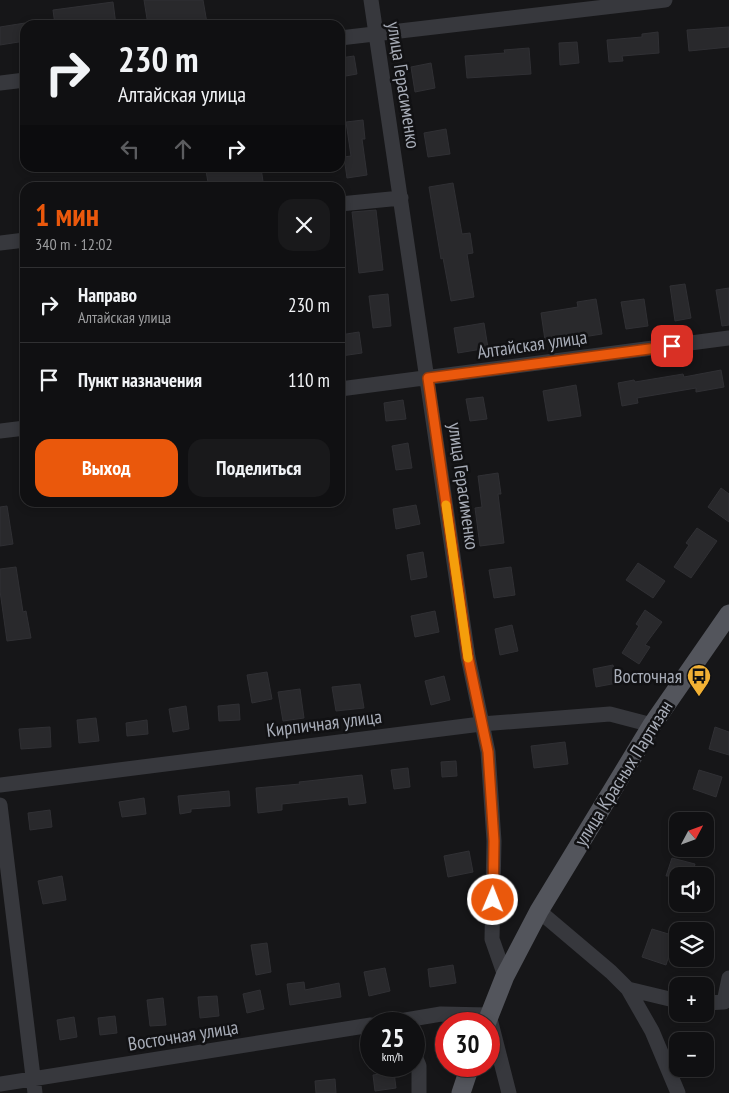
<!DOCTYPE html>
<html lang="ru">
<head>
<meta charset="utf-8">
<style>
  :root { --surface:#101012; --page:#19191b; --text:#f1f3f6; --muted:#9c9d9f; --line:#303032; --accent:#ea580c }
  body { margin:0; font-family:"PT Sans Narrow",sans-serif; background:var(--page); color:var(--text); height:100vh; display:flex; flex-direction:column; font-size:19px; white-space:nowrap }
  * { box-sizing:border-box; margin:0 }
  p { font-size:16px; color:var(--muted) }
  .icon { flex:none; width:28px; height:28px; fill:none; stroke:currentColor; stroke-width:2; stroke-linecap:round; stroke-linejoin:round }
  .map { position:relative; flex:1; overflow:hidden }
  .details { position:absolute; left:20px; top:182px; width:325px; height:325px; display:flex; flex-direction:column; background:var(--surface); border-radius:15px; box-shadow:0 2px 8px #0003,0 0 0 1px var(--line) }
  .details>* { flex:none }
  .hud { position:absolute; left:20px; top:20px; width:325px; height:152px; border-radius:15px; box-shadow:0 2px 8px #0003,0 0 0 1px var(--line); background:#101012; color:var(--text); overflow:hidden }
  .needle { width:32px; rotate:49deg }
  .tools { position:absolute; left:669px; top:812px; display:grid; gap:10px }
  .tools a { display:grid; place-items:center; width:45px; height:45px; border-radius:10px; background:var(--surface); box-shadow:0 2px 8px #0003,0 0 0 1px var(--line); font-size:25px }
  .speed { position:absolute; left:360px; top:1012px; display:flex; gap:10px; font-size:25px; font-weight:700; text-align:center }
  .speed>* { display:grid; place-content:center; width:65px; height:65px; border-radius:50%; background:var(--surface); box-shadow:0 2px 8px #0003,0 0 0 1px var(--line); line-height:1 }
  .speed small { font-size:12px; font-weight:400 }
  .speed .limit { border:8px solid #d22; background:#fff; color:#111 }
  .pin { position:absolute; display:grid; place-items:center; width:42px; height:42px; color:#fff; margin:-21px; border-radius:10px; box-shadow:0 2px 8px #0006 }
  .me { position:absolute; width:55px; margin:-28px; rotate:1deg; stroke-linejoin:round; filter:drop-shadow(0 0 4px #0008) }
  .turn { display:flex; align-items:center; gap:18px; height:105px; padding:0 15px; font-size:22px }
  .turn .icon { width:65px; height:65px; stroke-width:2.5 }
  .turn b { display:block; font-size:35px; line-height:42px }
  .lanes { display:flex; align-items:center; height:48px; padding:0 15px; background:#0003; justify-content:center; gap:25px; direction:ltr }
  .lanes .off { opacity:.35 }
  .round { display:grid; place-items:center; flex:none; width:52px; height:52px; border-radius:15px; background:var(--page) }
  .overview { display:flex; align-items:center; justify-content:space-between; height:85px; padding:0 15px }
  h1 { font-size:30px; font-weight:600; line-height:38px; color:var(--accent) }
  .primary-button { display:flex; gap:10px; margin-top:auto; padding:10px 15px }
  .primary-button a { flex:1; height:58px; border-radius:15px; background:var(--accent); color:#fff; font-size:20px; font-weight:600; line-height:58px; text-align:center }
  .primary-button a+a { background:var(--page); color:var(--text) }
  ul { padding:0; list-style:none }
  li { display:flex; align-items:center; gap:15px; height:75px; padding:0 15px; border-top:1px solid var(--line) }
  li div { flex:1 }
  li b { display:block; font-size:19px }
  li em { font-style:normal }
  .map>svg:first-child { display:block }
</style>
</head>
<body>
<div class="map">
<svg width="729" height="1093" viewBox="0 0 729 1093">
  <rect width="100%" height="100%" fill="#161618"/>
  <path fill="#29292c" stroke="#303034" d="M 144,0 L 203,0 L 207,23 L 197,25 L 148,25 Z
    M 113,2 L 116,25 L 55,25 L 53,10 Z
    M 25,23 L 25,41 L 0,45 L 0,27 Z
    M 729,27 L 729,47 L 689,51 L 687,30 Z
    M 658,32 L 659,53 L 622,56 L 623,61 L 609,62 L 607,40 L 642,37 L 642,34 Z
    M 577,42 L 579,63 L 560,65 L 559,43 Z
    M 529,48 L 531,74 L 467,78 L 465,56 L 505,53 L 504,50 Z
    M 354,56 L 357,74 L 340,77 L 340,58 Z
    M 431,63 L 435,88 L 415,92 L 411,67 Z
    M 363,120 L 365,139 L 362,139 L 367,175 L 347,178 L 344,157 L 351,156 L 346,122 Z
    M 446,129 L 450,154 L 428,157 L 424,133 Z
    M 225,168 L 226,172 L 261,168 L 264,188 L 209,188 L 206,171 Z
    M 453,183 L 462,234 L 470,233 L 473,253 L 467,254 L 474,297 L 451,301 L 443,258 L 441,259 L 429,187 Z
    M 376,210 L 383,270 L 359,273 L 352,212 Z
    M 685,284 L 691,318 L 675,321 L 670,286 Z
    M 729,288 L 729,325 L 722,326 L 716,290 Z
    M 388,294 L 391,326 L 373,328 L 369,296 Z
    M 596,299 L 602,334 L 583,337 L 583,334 L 545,340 L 541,313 L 578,307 L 577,302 Z
    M 644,299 L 648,326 L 626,329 L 621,302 Z
    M 484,323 L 488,348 L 458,353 L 454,328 Z
    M 359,332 L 362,353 L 341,356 L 340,335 Z
    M 721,370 L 724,387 L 696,392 L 696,388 L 637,398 L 638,403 L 622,406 L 618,383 L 634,380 L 635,382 L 683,374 L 684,377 Z
    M 576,385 L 581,416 L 548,421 L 543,391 Z
    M 483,397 L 487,419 L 470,421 L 466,399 Z
    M 403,400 L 406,419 L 386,421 L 384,403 Z
    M 408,443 L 412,468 L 396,470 L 392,446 Z
    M 498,473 L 501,494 L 498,494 L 504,543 L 480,546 L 475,508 L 482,507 L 478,476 Z
    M 721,488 L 729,494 L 729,522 L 708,507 Z
    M 416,505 L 420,524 L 396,529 L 393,509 Z
    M 7,506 L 13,544 L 0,546 L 0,507 Z
    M 697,528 L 717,541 L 691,578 L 674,567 L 689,545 L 686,543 Z
    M 423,552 L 427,577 L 411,580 L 407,555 Z
    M 638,563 L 665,581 L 653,598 L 626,580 Z
    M 16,567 L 23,612 L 26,611 L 31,638 L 7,641 L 0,591 L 0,569 Z
    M 511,567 L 515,595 L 494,598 L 489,570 Z
    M 645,610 L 662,622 L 645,645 L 650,647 L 639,664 L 622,653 L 639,626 L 636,624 Z
    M 435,611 L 439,632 L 415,637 L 411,616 Z
    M 512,625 L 518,651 L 500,655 L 495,629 Z
    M 613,665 L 617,683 L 596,687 L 593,669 Z
    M 267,672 L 272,699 L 252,703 L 247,675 Z
    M 444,676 L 450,700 L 431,705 L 425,681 Z
    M 360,684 L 364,708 L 336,711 L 332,687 Z
    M 300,689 L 304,718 L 283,721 L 278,692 Z
    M 239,704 L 240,720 L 219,721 L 218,706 Z
    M 186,706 L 189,729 L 173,732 L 169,709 Z
    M 96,718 L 99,741 L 79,743 L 77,720 Z
    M 147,720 L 148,734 L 127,736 L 126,723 Z
    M 50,727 L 51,747 L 21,749 L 19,729 Z
    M 715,727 L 729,732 L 729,755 L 709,749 Z
    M 565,742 L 568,764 L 534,768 L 531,746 Z
    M 456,761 L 457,776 L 442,777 L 441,762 Z
    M 408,768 L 410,787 L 394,789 L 391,770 Z
    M 699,770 L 722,777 L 716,797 L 693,789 Z
    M 362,775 L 366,803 L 349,805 L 348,797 L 282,804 L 282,810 L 258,813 L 256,788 L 300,784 L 299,782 Z
    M 229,791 L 230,806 L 191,809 L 191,812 L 180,814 L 178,796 Z
    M 144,798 L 146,814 L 122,817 L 119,802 Z
    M 50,810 L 52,827 L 30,830 L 28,813 Z
    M 469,851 L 473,872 L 448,877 L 444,856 Z
    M 672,858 L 695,864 L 692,876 L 666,876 Z
    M 62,876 L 66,900 L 43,904 L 38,881 Z
    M 652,929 L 675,936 L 666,965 L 642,957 Z
    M 267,943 L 271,972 L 256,975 L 251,945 Z
    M 453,965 L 456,983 L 430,987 L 428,969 Z
    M 385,968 L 390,991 L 369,996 L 364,972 Z
    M 304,982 L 305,990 L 339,983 L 341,997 L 290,1005 L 287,984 Z
    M 260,990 L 264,1009 L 247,1013 L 243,994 Z
    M 217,996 L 219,1016 L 200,1018 L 198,997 Z
    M 163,998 L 166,1025 L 150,1026 L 147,1000 Z
    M 115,1016 L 117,1033 L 100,1035 L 98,1018 Z
    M 74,1017 L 77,1037 L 60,1040 L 57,1020 Z
    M 394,1072 L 396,1088 L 375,1091 L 373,1075 Z
    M 335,1079 L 336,1093 L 316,1093 L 315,1081 Z"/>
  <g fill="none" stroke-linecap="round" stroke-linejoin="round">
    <path stroke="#37383d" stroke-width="15" d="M 371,0 L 468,657 L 488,752 L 494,841 L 492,939 L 505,976
      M 340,38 L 665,0
      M 0,83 L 25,80
      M 340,204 L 401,198
      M 0,243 L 25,240
      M 340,389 L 729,338
      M 0,431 L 25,428
      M 0,785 L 481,724 L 610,714 L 652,725
      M 0,805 L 35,1093
      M 539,911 L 611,972 L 628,989 L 652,1031 L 678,1093
      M 628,989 L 678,1001
      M 705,1003 L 724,1002 L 729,978
      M 382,1024 L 441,1014 L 489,1015 L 509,1093
      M 414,1054 L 419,1066 L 419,1093
      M 0,1084 L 371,1025"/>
    <path stroke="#53555c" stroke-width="19" d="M 486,1024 L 505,976 L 539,911 L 652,725 L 729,614
      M 461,1093 L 470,1066"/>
  </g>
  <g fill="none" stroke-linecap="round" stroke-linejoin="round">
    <g stroke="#983908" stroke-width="12">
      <path id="route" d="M 493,900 L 494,841 L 488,752 L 468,657 L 428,378 L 672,346"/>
    </g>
    <use href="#route" stroke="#ea580c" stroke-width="9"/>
    <path stroke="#f59e0b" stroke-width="9" d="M 446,505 L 468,658"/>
  </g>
  <defs>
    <g id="bus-pin" transform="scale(1.25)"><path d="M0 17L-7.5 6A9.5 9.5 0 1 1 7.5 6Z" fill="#f2b134" stroke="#111113"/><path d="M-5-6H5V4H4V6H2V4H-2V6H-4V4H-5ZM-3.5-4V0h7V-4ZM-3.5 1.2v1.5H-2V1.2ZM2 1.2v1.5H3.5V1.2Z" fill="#111"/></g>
  </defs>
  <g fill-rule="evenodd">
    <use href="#bus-pin" x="699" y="676"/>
  </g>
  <g text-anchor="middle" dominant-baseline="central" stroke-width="5" stroke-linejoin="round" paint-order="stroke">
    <g font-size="19" fill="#a8adb8" stroke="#111113">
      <text transform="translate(404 85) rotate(81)">улица Герасименко</text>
      <text transform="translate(532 344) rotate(-8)">Алтайская улица</text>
      <text transform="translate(464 486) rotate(82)">улица Герасименко</text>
      <text transform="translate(324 723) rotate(-7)">Кирпичная улица</text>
      <text transform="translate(623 773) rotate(-58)">улица Красных Партизан</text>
      <text transform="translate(183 1035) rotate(-9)">Восточная улица</text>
    </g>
    <g font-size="19" fill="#a8adb8" stroke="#111113" text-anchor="end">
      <text x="682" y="676">Восточная</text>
    </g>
  </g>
</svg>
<div class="tools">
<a><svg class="needle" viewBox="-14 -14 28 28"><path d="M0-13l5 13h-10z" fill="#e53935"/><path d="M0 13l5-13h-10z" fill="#9c9d9f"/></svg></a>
<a><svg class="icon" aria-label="sound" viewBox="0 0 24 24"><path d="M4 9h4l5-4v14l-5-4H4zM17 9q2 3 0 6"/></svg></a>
<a><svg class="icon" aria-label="layers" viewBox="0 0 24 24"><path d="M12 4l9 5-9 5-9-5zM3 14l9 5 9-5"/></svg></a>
<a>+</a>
<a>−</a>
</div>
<div class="speed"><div>25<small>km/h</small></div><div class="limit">30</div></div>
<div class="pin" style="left:672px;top:346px;background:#d93025"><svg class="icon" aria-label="arrive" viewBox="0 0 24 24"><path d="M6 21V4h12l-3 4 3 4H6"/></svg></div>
<svg class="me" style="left:493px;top:900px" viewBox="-20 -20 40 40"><circle r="17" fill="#ea580c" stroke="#fff" stroke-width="3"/><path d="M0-11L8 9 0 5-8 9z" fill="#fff"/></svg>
<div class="hud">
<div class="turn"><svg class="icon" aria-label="right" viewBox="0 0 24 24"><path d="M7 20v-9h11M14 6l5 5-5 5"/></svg><div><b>230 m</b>Алтайская улица</div></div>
<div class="lanes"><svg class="icon off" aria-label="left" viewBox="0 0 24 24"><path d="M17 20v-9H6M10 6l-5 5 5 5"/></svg><svg class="icon off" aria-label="ahead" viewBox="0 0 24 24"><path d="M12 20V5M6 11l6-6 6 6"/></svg><svg class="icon" aria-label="right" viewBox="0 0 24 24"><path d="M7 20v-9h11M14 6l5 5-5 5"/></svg></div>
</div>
<section class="details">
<div class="overview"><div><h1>1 мин</h1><p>340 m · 12:02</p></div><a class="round"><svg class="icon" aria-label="close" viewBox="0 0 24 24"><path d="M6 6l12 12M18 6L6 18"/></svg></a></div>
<ul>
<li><svg class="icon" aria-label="right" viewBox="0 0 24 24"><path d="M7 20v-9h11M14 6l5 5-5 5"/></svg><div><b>Направо</b><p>Алтайская улица</p></div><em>230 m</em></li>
<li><svg class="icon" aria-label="arrive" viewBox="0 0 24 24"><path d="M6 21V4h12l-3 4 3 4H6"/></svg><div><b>Пункт назначения</b></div><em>110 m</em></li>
</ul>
<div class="primary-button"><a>Выход</a><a>Поделиться</a></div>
</section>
</div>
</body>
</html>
